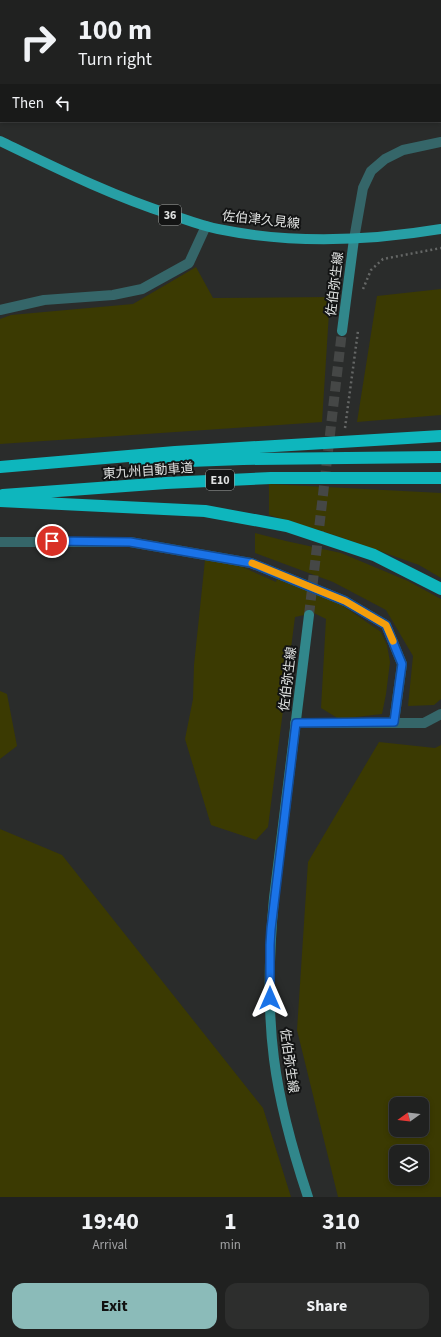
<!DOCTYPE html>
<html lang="en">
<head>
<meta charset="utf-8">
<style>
  :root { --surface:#202120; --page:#2d2e2d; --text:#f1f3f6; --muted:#a2a3a5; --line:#3d3e3e; --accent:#8bbbb9 }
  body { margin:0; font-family:"Source Sans 3","Noto Sans JP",sans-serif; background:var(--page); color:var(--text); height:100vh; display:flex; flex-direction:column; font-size:15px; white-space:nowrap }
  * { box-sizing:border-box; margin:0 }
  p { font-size:13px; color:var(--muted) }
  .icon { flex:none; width:22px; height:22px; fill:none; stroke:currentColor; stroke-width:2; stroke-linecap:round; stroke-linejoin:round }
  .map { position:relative; height:1197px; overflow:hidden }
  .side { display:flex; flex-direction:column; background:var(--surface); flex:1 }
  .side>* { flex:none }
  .guide { position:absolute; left:0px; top:0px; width:441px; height:122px; box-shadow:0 2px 6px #0003,0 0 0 1px var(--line); background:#202120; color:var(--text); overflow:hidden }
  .needle { width:26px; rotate:255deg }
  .fabs { position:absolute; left:389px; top:1097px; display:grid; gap:8px }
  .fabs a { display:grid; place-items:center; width:40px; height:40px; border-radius:8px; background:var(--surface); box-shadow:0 2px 6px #0003,0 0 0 1px var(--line); font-size:20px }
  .pin { position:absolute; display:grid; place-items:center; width:34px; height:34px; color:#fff; margin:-17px; border:2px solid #fff; border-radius:50%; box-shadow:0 1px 4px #0007 }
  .me { position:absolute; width:44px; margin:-22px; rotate:0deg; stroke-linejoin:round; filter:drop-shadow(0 0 3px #0008) }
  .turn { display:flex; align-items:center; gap:14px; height:84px; padding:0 12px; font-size:18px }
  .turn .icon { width:52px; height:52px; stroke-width:2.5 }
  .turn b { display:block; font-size:28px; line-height:34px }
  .then { display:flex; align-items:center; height:38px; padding:0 12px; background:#0003; gap:8px; font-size:15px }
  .eta { display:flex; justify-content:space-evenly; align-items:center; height:68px; text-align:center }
  .eta b { font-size:24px; font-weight:700; line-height:28px }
  .action { display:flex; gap:8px; margin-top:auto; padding:8px 12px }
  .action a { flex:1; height:46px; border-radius:12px; background:var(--accent); color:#111; font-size:16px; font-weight:700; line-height:46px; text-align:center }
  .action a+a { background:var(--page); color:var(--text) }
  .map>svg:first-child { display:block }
</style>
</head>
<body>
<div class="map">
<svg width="441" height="1197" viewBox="0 0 441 1197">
  <rect width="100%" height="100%" fill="#2a2c2b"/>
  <path fill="#3b3a02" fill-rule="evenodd" d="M 196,267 L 213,298 L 330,297 L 322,422 L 0,444 L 0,319 L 11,315 L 133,304 Z
    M 441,289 L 441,415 L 357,422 L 377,296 Z
    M 269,484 L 441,493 L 441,578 L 419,565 L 337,536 L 269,515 Z
    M 255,533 L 286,541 L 341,553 L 408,581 L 441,599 L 441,699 L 434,705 L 408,706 L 413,656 L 386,610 L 333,582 L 255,553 Z
    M 205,560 L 240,566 L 276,582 L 277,579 L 339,603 L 381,632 L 387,645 L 390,662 L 386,694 L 382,714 L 339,719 L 321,708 L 326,619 L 314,613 L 295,617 L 268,827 L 256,840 L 211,825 L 185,739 L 193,699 L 194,665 Z
    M 0,691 L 7,694 L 17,746 L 0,759 Z
    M 379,742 L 435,748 L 441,745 L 441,1197 L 338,1197 L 297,1030 L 308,862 ZM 396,1104 L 422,1104 L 422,1130 L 396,1130 ZM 396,1152 L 422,1152 L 422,1178 L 396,1178 Z
    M 0,829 L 62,855 L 263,1108 L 291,1197 L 0,1197 Z"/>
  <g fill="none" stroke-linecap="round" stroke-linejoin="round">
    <path stroke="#286079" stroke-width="32" d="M 403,0 L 406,1
      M 440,18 L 441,19"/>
    <path stroke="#454746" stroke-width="10" stroke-dasharray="10 5" stroke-linecap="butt" d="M 309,615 L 342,331"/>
    <path stroke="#656766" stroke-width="2.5" stroke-dasharray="2 3" stroke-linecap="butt" d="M 334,0 L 337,1
      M 432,0 L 435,1
      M 440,3 L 441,3
      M 440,41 L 441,42
      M 363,289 L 371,270 L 383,259 L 441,248
      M 345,428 L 358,331"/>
    <path stroke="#356669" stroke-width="10" d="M 354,239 L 363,188 L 371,171 L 385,159 L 403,150 L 441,142
      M 0,310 L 44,300 L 113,295 L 142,289 L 189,263 L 206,226
      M 0,542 L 130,542 L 251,563 L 345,601 L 386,625 L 402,664 L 394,722
      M 295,723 L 424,723 L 441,714"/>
    <path stroke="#31878b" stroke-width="10" d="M 342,331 L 354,239
      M 308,1197 C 293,1152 280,1106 274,1059 C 267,1005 269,952 274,898 L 309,615"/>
    <path stroke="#279fa5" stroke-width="10" d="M 0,141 C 56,168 112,196 172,215 C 187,220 202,226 218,229 C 291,244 369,241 441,229"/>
    <path stroke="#0eb6bd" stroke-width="12" d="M 135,463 L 243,459 L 441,457
      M 0,467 L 175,452 L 441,436
      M 3,495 L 166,483 L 271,478 L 441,478
      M 0,501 L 205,511 L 287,526 L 374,555 L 441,589"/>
  </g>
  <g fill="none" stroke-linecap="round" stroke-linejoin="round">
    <g stroke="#114b97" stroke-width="10">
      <path id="route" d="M 52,541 L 130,542 L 251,563 L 345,601 L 386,625 L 402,664 L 394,722 L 296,723 L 271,929 L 270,945 L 270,998"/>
    </g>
    <use href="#route" stroke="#1a73e8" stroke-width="7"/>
    <path stroke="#f59e0b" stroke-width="7" d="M 252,563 L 345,601 L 386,625 L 393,641"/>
  </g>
  <g text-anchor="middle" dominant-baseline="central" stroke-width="4" stroke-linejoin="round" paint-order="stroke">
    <g fill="#131414" stroke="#a2a4a3" stroke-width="1">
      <rect x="159" y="205" width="22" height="20" rx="3"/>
      <rect x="206" y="470" width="28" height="20" rx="3"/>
    </g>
    <g font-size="12" font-weight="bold" fill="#dfe1e0">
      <text x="170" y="215">36</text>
      <text x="220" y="480">E10</text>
    </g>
    <g font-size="13" fill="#dfe1e0" stroke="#131414">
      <text transform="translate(261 220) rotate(6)">佐伯津久見線</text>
      <text transform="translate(335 284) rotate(-83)">佐伯弥生線</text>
      <text transform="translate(148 471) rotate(-4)">東九州自動車道</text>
      <text transform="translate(288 679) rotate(-83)">佐伯弥生線</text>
      <text transform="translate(289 1061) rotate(82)">佐伯弥生線</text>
    </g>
  </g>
</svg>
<div class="fabs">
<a><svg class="needle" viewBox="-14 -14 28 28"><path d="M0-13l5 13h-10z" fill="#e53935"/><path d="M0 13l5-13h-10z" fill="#a2a3a5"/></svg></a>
<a><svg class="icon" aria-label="layers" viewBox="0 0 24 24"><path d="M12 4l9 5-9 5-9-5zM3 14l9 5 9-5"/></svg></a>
</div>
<div class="pin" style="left:52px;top:541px;background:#d93025"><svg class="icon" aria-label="arrive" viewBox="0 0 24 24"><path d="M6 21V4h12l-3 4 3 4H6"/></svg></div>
<svg class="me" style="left:270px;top:998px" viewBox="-20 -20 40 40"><path d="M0-17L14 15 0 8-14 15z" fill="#1a73e8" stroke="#fff" stroke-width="4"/></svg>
<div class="guide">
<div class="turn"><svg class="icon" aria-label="right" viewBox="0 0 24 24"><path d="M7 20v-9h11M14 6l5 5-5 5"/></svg><div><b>100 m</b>Turn right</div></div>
<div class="then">Then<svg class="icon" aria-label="left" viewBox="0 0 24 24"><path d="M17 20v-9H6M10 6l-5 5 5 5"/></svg></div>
</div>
</div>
<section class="side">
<div class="eta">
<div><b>19:40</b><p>Arrival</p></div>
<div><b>1</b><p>min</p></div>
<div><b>310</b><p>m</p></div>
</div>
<div class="action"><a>Exit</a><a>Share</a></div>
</section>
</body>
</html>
